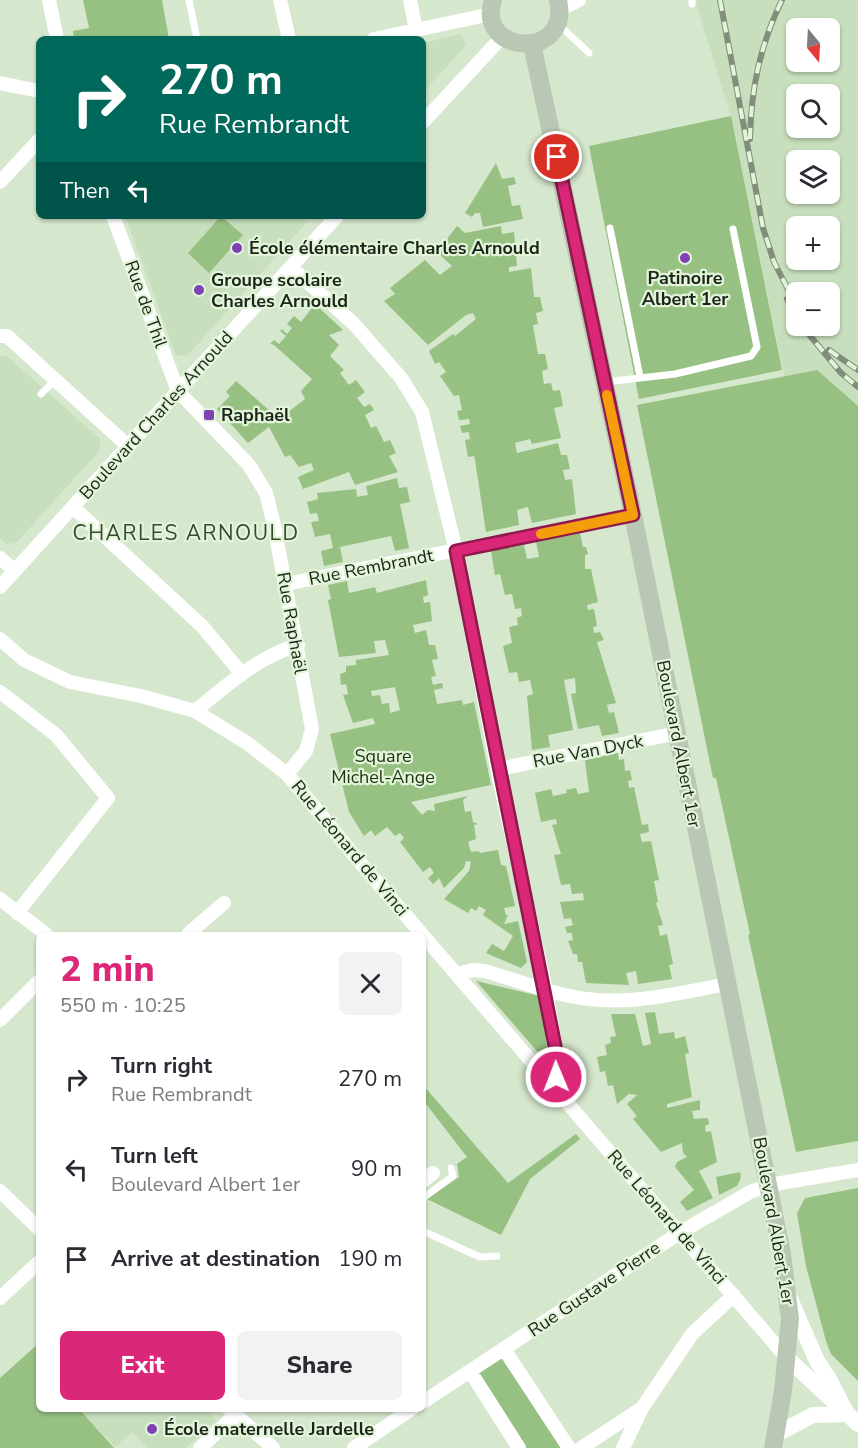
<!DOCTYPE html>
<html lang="en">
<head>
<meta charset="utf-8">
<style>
  :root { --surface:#fff; --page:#f2f2f3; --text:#2b2b33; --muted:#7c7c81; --accent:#db2777 }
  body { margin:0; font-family:"Nunito Sans",sans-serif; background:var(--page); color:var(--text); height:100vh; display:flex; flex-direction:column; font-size:22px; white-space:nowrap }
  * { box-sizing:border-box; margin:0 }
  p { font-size:20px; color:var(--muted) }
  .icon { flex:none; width:33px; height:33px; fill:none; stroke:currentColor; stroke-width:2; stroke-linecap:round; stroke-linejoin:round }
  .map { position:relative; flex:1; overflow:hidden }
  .side { position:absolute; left:36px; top:932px; width:390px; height:480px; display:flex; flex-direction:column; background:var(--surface); border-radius:9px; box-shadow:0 2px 4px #0004 }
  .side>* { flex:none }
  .banner { position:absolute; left:36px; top:36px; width:390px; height:183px; border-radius:9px; box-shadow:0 2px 4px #0004; background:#00695c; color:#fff; overflow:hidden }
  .needle { width:39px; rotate:162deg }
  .fabs { position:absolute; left:786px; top:18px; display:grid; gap:12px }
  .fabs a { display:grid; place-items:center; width:54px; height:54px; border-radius:9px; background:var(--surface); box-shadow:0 2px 4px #0004; font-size:30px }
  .pin { position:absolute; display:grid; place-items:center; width:51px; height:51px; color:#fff; margin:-26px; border:3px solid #fff; border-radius:50%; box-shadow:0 2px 6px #0007 }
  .me { position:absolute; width:66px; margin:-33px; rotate:359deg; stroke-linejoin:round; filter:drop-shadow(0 0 4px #0008) }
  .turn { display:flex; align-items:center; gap:21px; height:126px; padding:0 24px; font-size:27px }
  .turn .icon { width:78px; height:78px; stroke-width:2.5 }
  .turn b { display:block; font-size:42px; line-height:51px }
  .then { display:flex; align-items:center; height:57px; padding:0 24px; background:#0003; gap:12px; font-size:22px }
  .round { display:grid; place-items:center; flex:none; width:63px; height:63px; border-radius:9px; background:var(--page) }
  .overview { display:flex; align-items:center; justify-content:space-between; height:102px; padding:0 24px }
  h1 { font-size:36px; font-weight:800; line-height:45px; color:var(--accent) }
  .cta { display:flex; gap:12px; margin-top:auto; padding:12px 24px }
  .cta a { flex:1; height:69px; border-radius:9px; background:var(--accent); color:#fff; font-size:24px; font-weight:800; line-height:69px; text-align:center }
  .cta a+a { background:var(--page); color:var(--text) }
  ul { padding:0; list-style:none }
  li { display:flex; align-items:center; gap:18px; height:90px; padding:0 24px }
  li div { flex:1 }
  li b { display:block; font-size:22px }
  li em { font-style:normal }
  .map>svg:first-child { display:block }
</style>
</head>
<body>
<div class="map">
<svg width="858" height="1448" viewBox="0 0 858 1448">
  <rect width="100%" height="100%" fill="#d5e7cc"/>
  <path fill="#c8dfbd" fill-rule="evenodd" d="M 695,0 L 858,0 L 858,736 L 731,117 ZM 796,28 L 830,28 L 830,62 L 796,62 ZM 796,94 L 830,94 L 830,128 L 796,128 ZM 796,160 L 830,160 L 830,194 L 796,194 ZM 796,226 L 830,226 L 830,260 L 796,260 ZM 796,292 L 830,292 L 830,326 L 796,326 Z
    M 461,34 L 466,45 L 423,93 L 423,43 Z
    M 125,216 L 312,216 L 187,356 L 176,355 Z
    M 0,356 L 7,356 L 100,439 L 100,450 L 16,543 L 6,544 L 0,538 Z
    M 79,1409 L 208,1409 L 216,1420 L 186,1448 L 147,1448 L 132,1432 L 115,1447 Z"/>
  <path fill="#97c182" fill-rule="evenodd" d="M 83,0 L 162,0 L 169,39 L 74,39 L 73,31 L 89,28 Z
    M 731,116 L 782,370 L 639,399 L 589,146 Z
    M 496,163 L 502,179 L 514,177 L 516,184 L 508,186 L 512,206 L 520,205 L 523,219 L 483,227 L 480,213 L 475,213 L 472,217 L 465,213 Z
    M 221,216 L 243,235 L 209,273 L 188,253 Z
    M 457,226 L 465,233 L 501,226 L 502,234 L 514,232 L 517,266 L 509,267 L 509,272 L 531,268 L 534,297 L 540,297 L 543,311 L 536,313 L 538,324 L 533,325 L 538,354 L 545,354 L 548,369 L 542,371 L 544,384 L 551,383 L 553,391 L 560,390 L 563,406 L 554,408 L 561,438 L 532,444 L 530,439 L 515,443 L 517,453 L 558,443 L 561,455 L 567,455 L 570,469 L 563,470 L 565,480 L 572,479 L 576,514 L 532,523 L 528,507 L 517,510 L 519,525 L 486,532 L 475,460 L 474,456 L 468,457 L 465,440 L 470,439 L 469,432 L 462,433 L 460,426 L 470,424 L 469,419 L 459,420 L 457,411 L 462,410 L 459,395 L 454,396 L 440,376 L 446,372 L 439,362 L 435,364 L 429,351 L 453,334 L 455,336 L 476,319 L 473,313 L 466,315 L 428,345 L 384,301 L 395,294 L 390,288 L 425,260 L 440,275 L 452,266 L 437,252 Z
    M 315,304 L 343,330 L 329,335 L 339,345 L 330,356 L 344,370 L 340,373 L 349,385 L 356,380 L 365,392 L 357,398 L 364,407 L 370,404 L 374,410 L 365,415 L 371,428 L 376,426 L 384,442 L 390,440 L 396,453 L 389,456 L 398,472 L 355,485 L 349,472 L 303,489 L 298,477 L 314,470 L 311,463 L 299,467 L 290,455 L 285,457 L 269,427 L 248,443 L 217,409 L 230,396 L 226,392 L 236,381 L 279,419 L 305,399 L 301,391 L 312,379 L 274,345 L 270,344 L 274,340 L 279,344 L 286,336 L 280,331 L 282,329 L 287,334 L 292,328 L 287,324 L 294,316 L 301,322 Z
    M 817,370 L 858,406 L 858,1141 L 796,1152 L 748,935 L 750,934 L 716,778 L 713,778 L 637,405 Z
    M 397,478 L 399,488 L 407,487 L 410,502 L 400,504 L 409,548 L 395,551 L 391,536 L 340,547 L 343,562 L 324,566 L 321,551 L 333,548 L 330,534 L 315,537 L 311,522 L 319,521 L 317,513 L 310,514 L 307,502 L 318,499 L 317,493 L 356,489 L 357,497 L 368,495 L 366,486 Z
    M 580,533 L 583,547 L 586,547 L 588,554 L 585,555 L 585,569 L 591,569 L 598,602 L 587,605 L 588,610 L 594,609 L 597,626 L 593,627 L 594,633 L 600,632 L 604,640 L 597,642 L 616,703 L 607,705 L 609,713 L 614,712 L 619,733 L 602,736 L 599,725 L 578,729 L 571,694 L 576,693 L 575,678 L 564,680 L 573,730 L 548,735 L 550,747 L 532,750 L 527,696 L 533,694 L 530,680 L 519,682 L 517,672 L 509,673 L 503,646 L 512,643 L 509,627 L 518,625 L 517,618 L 522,616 L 521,608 L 515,609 L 512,594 L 505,595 L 500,574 L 495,575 L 491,551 L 524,545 L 527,559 L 539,557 L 536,542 Z
    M 426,580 L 428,595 L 423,597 L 424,603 L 430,602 L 432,621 L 413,625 L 415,633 L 426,630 L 429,645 L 435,645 L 438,659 L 432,660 L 436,676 L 431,677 L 433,685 L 442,683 L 443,688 L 434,690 L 437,704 L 462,700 L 463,705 L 474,702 L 491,785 L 411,802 L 422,815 L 428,810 L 435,811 L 434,804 L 468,796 L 463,800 L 465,812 L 471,811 L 473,822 L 478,824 L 474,825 L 476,839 L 468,842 L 471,852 L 479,851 L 480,853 L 498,850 L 501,865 L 506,866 L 515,906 L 504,908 L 506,915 L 508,915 L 504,924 L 518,921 L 527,962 L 521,968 L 486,953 L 492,944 L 504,951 L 513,936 L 483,915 L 486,910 L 479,906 L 476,911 L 471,908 L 468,913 L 444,899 L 469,871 L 471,862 L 466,861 L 464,868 L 444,888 L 439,878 L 433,884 L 428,878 L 434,873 L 430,867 L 423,872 L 400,842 L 404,838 L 400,833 L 395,836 L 387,827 L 375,836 L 371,830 L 364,836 L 349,812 L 330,734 L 375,724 L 373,718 L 353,723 L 343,695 L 348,694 L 346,684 L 341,685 L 340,674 L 346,672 L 346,666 L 356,665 L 356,660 L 389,655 L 385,640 L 374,641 L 376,653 L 339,657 L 328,600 L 331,599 L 328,585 L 347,581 L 349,593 L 375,587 L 377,593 ZM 395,687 L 400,710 L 390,713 L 389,703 L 382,704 L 380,695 L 372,696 L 371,691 Z
    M 618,753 L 619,760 L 624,759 L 625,771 L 630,770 L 632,780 L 628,781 L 629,788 L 634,787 L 642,825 L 648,824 L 649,832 L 640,834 L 642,842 L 651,841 L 659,880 L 654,881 L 658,902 L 656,903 L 663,925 L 658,926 L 660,936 L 667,934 L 673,964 L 669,965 L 672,979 L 638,984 L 636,971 L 626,973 L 629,985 L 586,983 L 582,962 L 578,962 L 577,954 L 573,954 L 568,941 L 573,940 L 572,933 L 567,933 L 565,927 L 573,925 L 571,918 L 564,919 L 560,902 L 584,900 L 583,893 L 572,894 L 570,884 L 561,885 L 554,855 L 561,854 L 552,825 L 557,824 L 556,819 L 541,822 L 535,793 L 551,789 L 553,796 L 567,793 L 566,790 L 576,788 L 578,794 L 589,792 L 585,760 Z
    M 476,981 L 540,996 L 549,1065 Z
    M 655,1012 L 659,1034 L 674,1032 L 675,1039 L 685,1036 L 689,1053 L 685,1054 L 692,1097 L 667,1104 L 667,1108 L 700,1100 L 700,1110 L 692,1111 L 694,1119 L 708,1118 L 709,1124 L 705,1126 L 706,1132 L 711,1131 L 717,1162 L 699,1171 L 713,1198 L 687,1211 L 680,1202 L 694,1190 L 675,1167 L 677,1162 L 687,1157 L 683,1153 L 682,1143 L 661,1152 L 633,1119 L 637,1116 L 627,1104 L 637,1095 L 629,1094 L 617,1104 L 613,1085 L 608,1086 L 605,1071 L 600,1072 L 597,1057 L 607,1055 L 605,1045 L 611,1043 L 610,1037 L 616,1036 L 611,1014 L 635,1014 L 643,1046 L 651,1044 L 645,1013 Z
    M 423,1085 L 508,1183 L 576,1134 L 580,1139 L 530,1179 L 501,1235 L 427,1199 L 459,1177 L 457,1164 L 467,1157 L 423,1100 Z
    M 740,1172 L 741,1178 L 737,1186 L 719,1195 L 716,1177 Z
    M 858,1188 L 858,1381 L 831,1354 L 826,1341 L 806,1266 L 797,1213 L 805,1198 Z
    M 39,1343 L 39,1408 L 79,1409 L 114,1448 L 0,1448 L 0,1378 Z
    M 502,1357 L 565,1448 L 523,1448 L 477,1377 L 479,1371 Z"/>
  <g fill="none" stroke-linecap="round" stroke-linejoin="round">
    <path stroke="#fff" stroke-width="7" d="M 189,0 L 197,39
      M 692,4 L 692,0
      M 557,23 L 589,53
      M 610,228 L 640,377
      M 605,382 L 675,374 L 751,356 L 757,347 L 733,229
      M 41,394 L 55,380
      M 423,1198 L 453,1176 L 451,1168
      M 423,1231 L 480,1257 L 497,1256"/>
    <path stroke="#fff" stroke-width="14" d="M 49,0 L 57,39
      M 280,0 L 289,39
      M 410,0 L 416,30
      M 559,10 L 579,0
      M 374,39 L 491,14
      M 0,83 L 39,91
      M 423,122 L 503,36
      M 0,182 L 39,140
      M 113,216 L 178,391 L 249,465 L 266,493 L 274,525 L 312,729 L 306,751 L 287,774
      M 291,267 L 354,324 L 401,378 L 422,412 L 456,551 L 500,783 L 546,990 L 559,1066 L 553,1086
      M 0,336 L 7,336 L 128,446
      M 73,507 L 202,626 L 242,674
      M 0,558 L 15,571
      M 286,584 L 633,515
      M 0,587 L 337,216
      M 0,639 L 24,660 L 70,682 L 141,696 L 195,711 L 247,743 L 287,774 L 358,860 L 787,1358
      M 0,692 L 56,735 L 108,798 L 17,913
      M 195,711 C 226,686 259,656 298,645
      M 498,769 L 678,733
      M 0,899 L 46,934
      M 188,934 L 224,903
      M 458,974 L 473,970 L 484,971 C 511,978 537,989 565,995 C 620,1008 672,995 726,984
      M 0,1020 L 39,981
      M 423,1181 L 433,1173
      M 0,1191 L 39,1229
      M 0,1298 L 39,1262
      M 504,1349 L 569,1448
      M 470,1371 L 519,1448
      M 423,1402 L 681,1232 L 750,1192 L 769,1185 L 858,1170
      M 228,1408 L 273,1448
      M 200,1448 L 235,1415
      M 354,1448 L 413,1408
      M 581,1448 L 642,1408
      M 623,1448 L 642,1408 L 692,1334 L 734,1295"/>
    <path stroke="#fff" stroke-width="16" d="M 790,1299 L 817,1361 L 829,1379 L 847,1414
      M 787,1358 L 858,1424
      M 775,1435 L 813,1415 L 847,1414"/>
    <path stroke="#bbc7b5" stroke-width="18" d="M 493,0 C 475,55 572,61 558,0
      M 532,44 L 633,515 L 782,1254 L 790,1319 L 783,1391 L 773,1448"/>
    <g stroke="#818e7b" stroke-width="6">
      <path id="rail" d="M 720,0 L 763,228 L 774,262 L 796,305
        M 750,139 C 751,89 760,45 782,0
        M 787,299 L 796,318
        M 802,326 L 841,373 L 858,387
        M 829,350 L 858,370"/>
    </g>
    <use href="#rail" stroke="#e2f5d9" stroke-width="4" stroke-dasharray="11" stroke-linecap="butt"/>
  </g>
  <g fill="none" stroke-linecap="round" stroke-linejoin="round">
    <g stroke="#8e194d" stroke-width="15">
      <path id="route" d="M 556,1077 L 559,1066 L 456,551 L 633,515 L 557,157"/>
    </g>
    <use href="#route" stroke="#db2777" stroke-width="10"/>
    <path stroke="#f59e0b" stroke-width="10" d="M 541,534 L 633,515 L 607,395"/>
  </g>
  <g fill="#7f41b6" stroke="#e2f5d9" stroke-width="2">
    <circle cx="237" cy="248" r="6"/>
    <circle cx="685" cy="258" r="6"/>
    <circle cx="199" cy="290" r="6"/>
    <rect x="203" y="409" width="12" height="12" rx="3"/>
    <circle cx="152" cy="1429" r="6"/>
  </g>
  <g text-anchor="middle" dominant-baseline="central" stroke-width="4.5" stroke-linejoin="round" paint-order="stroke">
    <g font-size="18" font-weight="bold" fill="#1d241a" stroke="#e2f5d9" text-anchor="start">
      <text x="249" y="248">École élémentaire Charles Arnould</text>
      <text x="685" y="278" text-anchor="middle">Patinoire<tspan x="685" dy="21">Albert 1er</tspan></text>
      <text x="211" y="280">Groupe scolaire<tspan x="211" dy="21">Charles Arnould</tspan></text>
      <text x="221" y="415">Raphaël</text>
      <text x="164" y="1429">École maternelle Jardelle</text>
    </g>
    <g font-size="18" fill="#1d241a" stroke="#e2f5d9">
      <text transform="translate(146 304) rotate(70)">Rue de Thil</text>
      <text transform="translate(156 415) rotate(-48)">Boulevard Charles Arnould</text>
      <text transform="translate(371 567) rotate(-11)">Rue Rembrandt</text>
      <text transform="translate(292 623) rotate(80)">Rue Raphaël</text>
      <text transform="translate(679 744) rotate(79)">Boulevard Albert 1er</text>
      <text transform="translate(588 751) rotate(-11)">Rue Van Dyck</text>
      <text transform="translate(350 848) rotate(50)">Rue Léonard de Vinci</text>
      <text transform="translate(667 1217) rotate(49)">Rue Léonard de Vinci</text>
      <text transform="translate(774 1221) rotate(80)">Boulevard Albert 1er</text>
      <text transform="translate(594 1289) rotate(-34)">Rue Gustave Pierre</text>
    </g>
    <g font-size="18" fill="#1d3211" stroke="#e2f5d9">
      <text x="383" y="756">Square<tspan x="383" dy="21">Michel-Ange</tspan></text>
    </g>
    <g font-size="21" letter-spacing="1.5" fill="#394831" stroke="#e2f5d9">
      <text x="186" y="533">CHARLES ARNOULD</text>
    </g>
  </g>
</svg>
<div class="fabs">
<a><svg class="needle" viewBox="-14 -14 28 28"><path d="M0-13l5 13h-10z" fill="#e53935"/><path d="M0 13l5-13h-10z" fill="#7c7c81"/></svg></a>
<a><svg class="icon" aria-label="search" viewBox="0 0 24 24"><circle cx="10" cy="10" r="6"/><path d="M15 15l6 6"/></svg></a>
<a><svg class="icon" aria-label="layers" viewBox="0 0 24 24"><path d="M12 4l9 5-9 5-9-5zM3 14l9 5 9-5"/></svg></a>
<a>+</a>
<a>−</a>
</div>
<div class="pin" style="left:557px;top:157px;background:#d93025"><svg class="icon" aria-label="arrive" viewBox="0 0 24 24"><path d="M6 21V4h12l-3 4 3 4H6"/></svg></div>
<svg class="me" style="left:556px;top:1077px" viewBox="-20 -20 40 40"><circle r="17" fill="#db2777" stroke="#fff" stroke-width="3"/><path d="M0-11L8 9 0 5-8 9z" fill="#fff"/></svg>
<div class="banner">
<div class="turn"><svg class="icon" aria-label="right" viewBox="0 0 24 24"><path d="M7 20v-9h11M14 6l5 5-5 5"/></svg><div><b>270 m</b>Rue Rembrandt</div></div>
<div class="then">Then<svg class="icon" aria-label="left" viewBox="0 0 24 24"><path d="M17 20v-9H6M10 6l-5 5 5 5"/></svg></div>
</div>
<section class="side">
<div class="overview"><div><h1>2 min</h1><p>550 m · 10:25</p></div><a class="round"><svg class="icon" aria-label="close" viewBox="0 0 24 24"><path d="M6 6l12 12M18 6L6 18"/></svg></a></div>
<ul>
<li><svg class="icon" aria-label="right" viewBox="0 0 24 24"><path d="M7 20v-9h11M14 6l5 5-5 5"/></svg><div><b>Turn right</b><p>Rue Rembrandt</p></div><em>270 m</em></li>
<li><svg class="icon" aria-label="left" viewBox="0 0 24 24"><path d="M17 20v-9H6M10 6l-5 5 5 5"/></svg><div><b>Turn left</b><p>Boulevard Albert 1er</p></div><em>90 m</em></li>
<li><svg class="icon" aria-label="arrive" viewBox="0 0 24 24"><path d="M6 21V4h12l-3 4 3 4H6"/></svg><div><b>Arrive at destination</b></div><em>190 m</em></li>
</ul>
<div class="cta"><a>Exit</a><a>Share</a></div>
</section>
</div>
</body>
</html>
